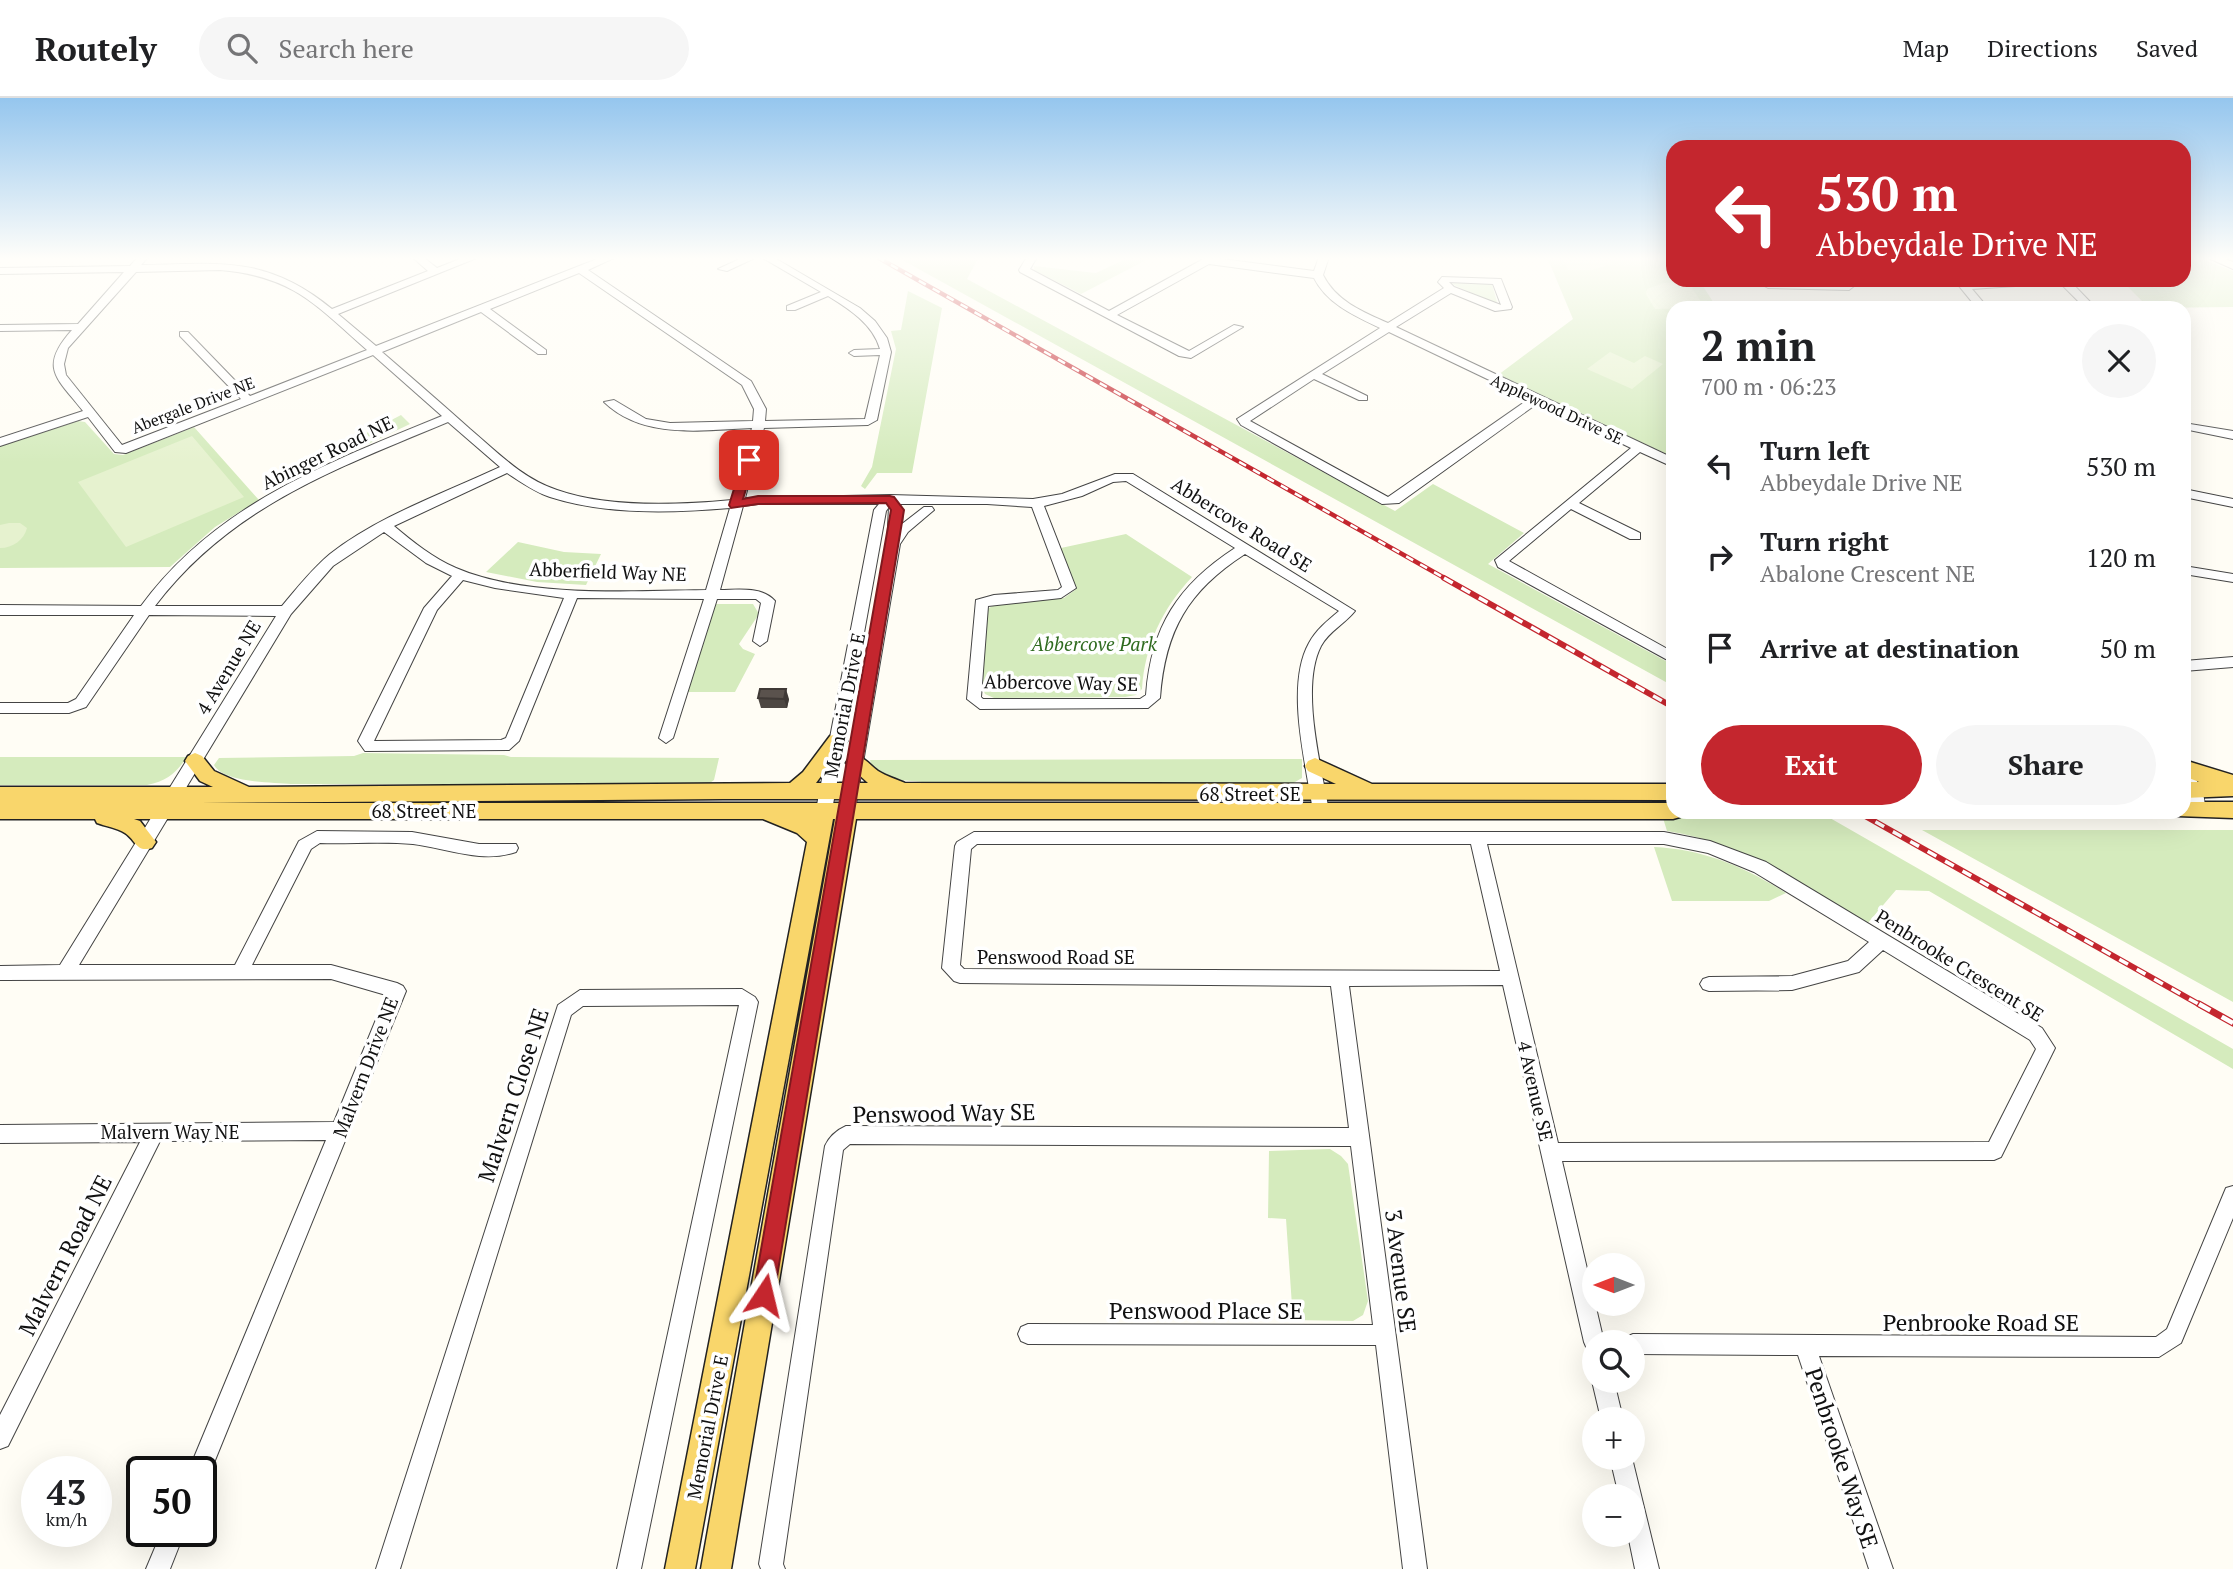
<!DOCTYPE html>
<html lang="en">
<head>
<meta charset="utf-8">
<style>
  :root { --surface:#fff; --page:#f6f6f6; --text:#202124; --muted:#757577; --line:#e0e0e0; --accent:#c4262e }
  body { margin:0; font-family:"PT Serif",serif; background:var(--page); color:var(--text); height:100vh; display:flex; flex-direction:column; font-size:26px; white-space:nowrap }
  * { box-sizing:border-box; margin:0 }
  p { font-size:23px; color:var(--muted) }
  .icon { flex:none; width:38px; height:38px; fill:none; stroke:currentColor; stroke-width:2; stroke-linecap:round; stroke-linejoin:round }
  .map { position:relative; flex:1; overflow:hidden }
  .side { position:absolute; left:1666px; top:203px; width:525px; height:518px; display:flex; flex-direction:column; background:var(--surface); border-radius:21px; box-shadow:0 7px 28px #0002 }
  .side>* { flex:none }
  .top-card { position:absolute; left:1666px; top:42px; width:525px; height:147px; border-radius:21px; box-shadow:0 7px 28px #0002; background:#c4262e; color:#fff; overflow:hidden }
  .needle { width:46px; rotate:270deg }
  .controls { position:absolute; left:1582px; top:1155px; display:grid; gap:14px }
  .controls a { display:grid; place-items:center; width:63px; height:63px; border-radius:50%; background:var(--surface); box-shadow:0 7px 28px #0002; font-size:35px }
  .speed { position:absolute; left:21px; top:1358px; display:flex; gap:14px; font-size:35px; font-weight:700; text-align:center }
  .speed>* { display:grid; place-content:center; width:91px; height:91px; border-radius:50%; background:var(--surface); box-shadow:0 7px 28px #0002; line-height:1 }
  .speed small { font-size:18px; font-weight:400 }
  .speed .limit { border:4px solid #111; border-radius:10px; background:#fff; color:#111 }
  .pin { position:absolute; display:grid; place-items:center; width:60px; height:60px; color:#fff; margin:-30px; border-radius:14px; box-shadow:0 4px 10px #0006 }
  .me { position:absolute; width:77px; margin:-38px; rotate:10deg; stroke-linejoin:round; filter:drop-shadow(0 0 5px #0008) }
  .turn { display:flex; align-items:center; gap:24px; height:147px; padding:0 35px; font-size:32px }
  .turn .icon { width:91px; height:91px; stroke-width:2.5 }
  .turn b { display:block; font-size:49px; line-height:60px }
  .round { display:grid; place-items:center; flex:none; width:74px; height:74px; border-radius:37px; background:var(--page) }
  .headline { display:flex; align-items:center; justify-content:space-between; height:119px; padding:0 35px }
  h1 { font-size:42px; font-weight:700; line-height:52px }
  .action { display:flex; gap:14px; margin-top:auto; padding:14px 35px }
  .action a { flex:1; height:80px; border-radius:42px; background:var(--accent); color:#fff; font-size:28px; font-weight:700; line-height:80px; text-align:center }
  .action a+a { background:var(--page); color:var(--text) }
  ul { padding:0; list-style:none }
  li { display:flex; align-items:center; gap:21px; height:91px; padding:0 35px }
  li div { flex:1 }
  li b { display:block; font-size:26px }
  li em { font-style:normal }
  header { display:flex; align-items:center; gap:42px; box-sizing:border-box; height:98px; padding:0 35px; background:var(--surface); border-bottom:2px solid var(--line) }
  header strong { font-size:33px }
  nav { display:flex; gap:38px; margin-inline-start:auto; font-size:24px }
  .search { width:490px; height:63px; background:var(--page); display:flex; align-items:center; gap:18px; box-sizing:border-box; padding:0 24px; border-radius:38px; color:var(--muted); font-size:26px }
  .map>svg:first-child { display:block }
</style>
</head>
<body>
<header>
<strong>Routely</strong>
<div class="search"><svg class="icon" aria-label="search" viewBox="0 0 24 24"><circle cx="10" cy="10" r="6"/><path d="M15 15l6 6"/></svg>Search here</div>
<nav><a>Map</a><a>Directions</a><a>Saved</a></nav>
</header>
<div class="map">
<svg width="2233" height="1471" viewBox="0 0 2233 1471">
  <rect width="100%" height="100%" fill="#fffdf5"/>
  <path fill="#d5ebbd" d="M 897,159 L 979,159 L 967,181 L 1395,413 L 1433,386 L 1524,435 L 1488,466 L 1673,567 L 1673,588 Z
    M 1130,159 L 1152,159 L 1081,196 L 1034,172 L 1034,168 L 1096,175 Z
    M 1547,159 L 1673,159 L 1673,182 L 1699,182 L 1717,210 L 1673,210 L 1673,359 L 1498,277 L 1573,221 Z
    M 2184,159 L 2197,159 L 2233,173 L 2233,209 L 2149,210 L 2121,182 L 2184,182 Z
    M 1455,184 L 1492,186 L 1497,204 L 1492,204 L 1456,188 L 1452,186 Z
    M 908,193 L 942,210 L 912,375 L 877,375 L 865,391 L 861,388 L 872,369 L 896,251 L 891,233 L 901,232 Z
    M 401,317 L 410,326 L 366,347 L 357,340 Z
    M 78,323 L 85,324 L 114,356 L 123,357 L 194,329 L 259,402 L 215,429 L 170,469 L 0,470 L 0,348 Z
    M 1126,436 L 1192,479 C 1162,511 1145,547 1142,591 L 1136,597 L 1125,599 L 994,600 L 985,596 L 982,589 L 987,512 C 996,500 1047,502 1064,500 L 1075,492 L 1074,486 L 1061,450 Z
    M 518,444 L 564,454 L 601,456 L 586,487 L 537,484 L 486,474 Z
    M 715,506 L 753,506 L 759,516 L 739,546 L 743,551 L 755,556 L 735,594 L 688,594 Z
    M 363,655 L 504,657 L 511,659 L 719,660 L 714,682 L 707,687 L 291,686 C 271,684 224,685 214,667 L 219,660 L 354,658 Z
    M 0,659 L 187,659 C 176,675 167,683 147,687 L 0,687 Z
    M 1302,661 L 1302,680 L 1288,688 L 943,686 L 901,682 L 881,676 L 872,669 L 870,662 Z
    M 1663,720 L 1830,720 L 2233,951 L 2233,971 L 1929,793 L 1896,792 L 1867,826 C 1803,787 1742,744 1667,733 Z
    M 1922,732 L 2233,732 L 2233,904 Z
    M 1654,749 C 1703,751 1745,769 1786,795 L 1769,803 L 1672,803 Z
    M 1330,1051 L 1341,1058 L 1348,1066 L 1368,1203 L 1363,1217 L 1353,1223 L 1293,1222 L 1286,1121 L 1268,1120 L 1269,1053 Z"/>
  <path fill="#e6f2cf" d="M 1562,159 L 1610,159 L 1611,161 L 1610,166 L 1593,172 L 1568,172 Z
    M 1688,184 L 1704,208 L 1702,210 L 1655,211 L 1646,196 L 1647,191 L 1664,185 Z
    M 1610,254 L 1634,265 L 1645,258 L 1663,266 L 1632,291 L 1587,271 Z
    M 192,338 L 244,399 L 126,449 L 78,384 Z
    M 9,425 L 20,425 L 27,430 C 24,442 13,450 0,450 L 0,427 Z"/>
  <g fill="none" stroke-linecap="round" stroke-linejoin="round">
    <g stroke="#444" stroke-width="2">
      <path id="minor" d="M 138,159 L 148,159 L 141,167 C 221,166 266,157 332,211 L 428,173 L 412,159 L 423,159 L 437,170 L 465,159 L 479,159 L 338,216 L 376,248 L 602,159 L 616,159 L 588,172 L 751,283 L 766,311 L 765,323 L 865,321 L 880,257 L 854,258 L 849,255 L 854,252 L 880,251 C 873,226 849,211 828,198 L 795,212 L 787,212 L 787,208 L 821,194 L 761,159 L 773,159 L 860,210 L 875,223 L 887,240 L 891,254 L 877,322 L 868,327 L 764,330 L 745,400 L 890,397 L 1033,401 L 1062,396 L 1115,376 L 1133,376 L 1355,513 C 1345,526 1329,533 1321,548 C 1300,589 1321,668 1329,713 L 1326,717 L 1316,717 L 1313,713 C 1306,666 1285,588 1309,545 C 1316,532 1327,523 1339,513 L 1245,456 C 1188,493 1165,532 1160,600 L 1148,610 L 980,611 L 967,601 L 976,502 L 994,497 L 1058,492 L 1062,489 L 1032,409 L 987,406 L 899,406 L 903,412 L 902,426 L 924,409 L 932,409 L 934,412 L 908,434 L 900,446 L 855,712 L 852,716 L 842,716 L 839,712 L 887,448 L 889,409 L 886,413 L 832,712 L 829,716 L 819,716 L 816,712 L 874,412 L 879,406 L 758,406 L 743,408 L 720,492 C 738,492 762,488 775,503 L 767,543 L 760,548 L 753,543 L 761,505 L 756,501 L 717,501 L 673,640 L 666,645 L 659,640 L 704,501 L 577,500 L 519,643 L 509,652 L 365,653 L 358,643 L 424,510 L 452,478 L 426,465 L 384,434 L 333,468 L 291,516 L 79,867 L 235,867 L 299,743 L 317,733 L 412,734 L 479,746 L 516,746 L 518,750 L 516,754 C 482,766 446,750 413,746 C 383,743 350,746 320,745 L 311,751 L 252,867 L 331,867 L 397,885 L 403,888 L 406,893 L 207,1382 L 201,1384 L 201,1374 L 188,1374 L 326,1042 L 160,1043 L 8,1348 L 0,1351 L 0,1317 L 140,1044 L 0,1045 L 0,1027 L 334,1024 L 386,897 L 331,881 L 0,882 L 0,868 L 60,867 L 276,518 L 149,517 L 86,609 L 69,615 L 0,615 L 0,605 L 68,605 L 76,601 L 134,517 L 0,517 L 0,507 L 141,508 C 217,405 328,365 442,318 L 373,257 L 126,355 L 115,354 L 88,319 L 0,348 L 0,340 L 83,313 C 57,280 38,270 72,232 L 0,233 L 0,227 L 78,226 L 124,174 L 0,176 L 0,170 L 130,168 ZM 220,172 C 292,178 315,206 367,252 L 250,298 L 188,234 L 180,234 L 180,238 L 241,301 L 122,347 L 66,277 L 64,266 L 68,250 L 136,174 ZM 579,175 L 742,287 L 754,311 L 753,323 L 670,325 L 646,321 L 614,302 L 604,304 C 644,342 702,332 752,330 L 732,402 C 679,407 607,410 557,392 C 523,381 497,354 470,331 C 441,305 411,279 382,254 L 481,214 L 538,256 L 546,256 L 546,252 L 490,211 ZM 448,324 L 500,369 C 443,396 380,417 330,456 C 312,471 297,490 282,508 L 155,508 C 231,408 336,371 448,324 ZM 507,375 C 521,384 535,394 550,399 C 606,417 672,415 730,410 L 706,492 C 631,493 526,500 456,470 C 433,460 413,444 394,428 ZM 1126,383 L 1235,450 C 1178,487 1151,529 1146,597 L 1140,601 L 983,601 L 981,599 L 988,508 L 1061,500 L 1076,490 L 1044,408 L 1082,398 L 1113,384 ZM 463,482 L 495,490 L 564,500 L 506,640 L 501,642 L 374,643 L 437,512 Z
        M 744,159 L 757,159 L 727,173 L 718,171 Z
        M 1027,159 L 1037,159 L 1030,171 L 1109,213 L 1207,159 L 1314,173 L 1319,159 L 1329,159 L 1323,177 C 1336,203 1363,214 1388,225 L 1444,190 L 1438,184 L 1442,179 L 1501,181 L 1512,209 L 1511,211 L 1495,213 L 1451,195 L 1396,229 L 1673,360 L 1673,369 L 1640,354 L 1579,405 L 1640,435 L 1640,441 L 1630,441 L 1571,411 L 1509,463 L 1673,554 L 1673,565 L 1498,469 L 1495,462 L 1631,350 L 1538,305 L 1399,405 L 1382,406 L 1241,327 L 1237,321 L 1380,230 C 1355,218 1327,206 1314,180 L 1209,166 L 1117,217 L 1189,253 L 1234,227 L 1243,229 L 1191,260 L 1179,258 L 1020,174 L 1019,172 ZM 1449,184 L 1493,186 L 1501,207 L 1454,189 ZM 1389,234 L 1529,301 L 1388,399 L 1250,323 L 1314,281 L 1359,302 L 1367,302 L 1367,298 L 1322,276 Z
        M 2206,159 L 2219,159 L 2233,164 L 2233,171 Z
        M 1845,182 L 1856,182 L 1858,185 L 1849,192 L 1768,190 L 1763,187 L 1768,184 L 1846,186 Z
        M 2009,182 L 2069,182 L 2096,210 L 2085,210 L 2061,186 L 2057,185 L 1972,191 L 1988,210 L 1977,210 L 1959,188 L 1964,185 Z
        M 2184,325 L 2233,333 L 2233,341 L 2184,331 Z
        M 2184,391 L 2233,401 L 2233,409 L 2184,399 Z
        M 2184,468 L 2233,476 L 2233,484 L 2184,476 Z
        M 2233,559 L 2233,569 L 2184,573 L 2184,563 Z
        M 2184,669 L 2189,671 C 2198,684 2209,700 2203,716 L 2193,716 C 2186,702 2184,685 2184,669 Z
        M 974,734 L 1664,734 L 1710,743 L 1766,764 L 2042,930 L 2055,950 L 2001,1059 L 1994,1062 L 1562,1063 L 1604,1244 L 1594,1244 L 1594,1254 L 1587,1251 L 1584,1244 L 1503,887 L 1349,888 L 1427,1471 L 1403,1471 L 1376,1247 L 1028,1246 L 1021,1243 L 1018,1236 L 1021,1229 L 1028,1226 L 1373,1227 L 1351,1048 L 850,1046 L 843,1052 L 783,1466 L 785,1471 L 761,1471 L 759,1466 L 825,1048 C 829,1039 837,1032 846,1028 L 1349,1030 L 1331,888 L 960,885 L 954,883 L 942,870 L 955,748 L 957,744 ZM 977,746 L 1471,746 L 1500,873 L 964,871 L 960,867 L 971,751 ZM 1487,746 L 1664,746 L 1708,755 L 1754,774 L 1869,844 L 1848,863 L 1792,878 L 1709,879 L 1703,881 L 1700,886 L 1703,891 L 1709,893 L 1792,892 L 1859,874 L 1883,852 L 2030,942 L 2036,951 L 1989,1044 L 1558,1045 Z
        M 742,891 L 755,899 L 758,904 L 641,1471 L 617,1471 L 739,907 L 583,908 L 571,917 L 400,1471 L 376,1471 L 558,907 L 580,892 Z
        M 2233,1088 L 2233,1120 L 2181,1245 L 2159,1259 L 1819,1258 L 1893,1471 L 1869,1471 L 1798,1257 L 1633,1256 L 1633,1244 L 1623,1244 L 1626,1239 L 1633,1236 L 2156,1239 L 2167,1231 L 2226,1090 Z
        M 1594,1278 L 1594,1283 L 1614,1283 L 1623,1321 L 1601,1321 L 1592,1283 Z
        M 1610,1360 L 1632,1360 L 1659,1471 L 1635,1471 L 1628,1437 L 1633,1437 L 1633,1398 L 1619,1398 Z
        M 162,1433 L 185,1433 L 170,1471 L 146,1471 Z"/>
    </g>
    <g stroke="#222" stroke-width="3">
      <path id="major" d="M 837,636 L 844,638 L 847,643 L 816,685 L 868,685 L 846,665 L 849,660 C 863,655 868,666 878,673 C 886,678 896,681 905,685 L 1336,686 L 1308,673 L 1305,668 L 1308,663 L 1315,660 L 1372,686 L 1673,686 L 1673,702 L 723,701 L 200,705 L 1673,705 L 1673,714 L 1683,714 L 1680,719 L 1673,721 L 856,721 L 731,1471 L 701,1471 L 835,721 L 833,721 L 695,1471 L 665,1471 L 807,744 L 797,735 L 763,721 L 134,721 L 140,723 L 156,744 L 152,750 C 136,755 136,742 125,735 C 117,730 105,728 97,725 L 95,721 L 0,721 L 0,705 L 20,705 L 0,705 L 0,689 L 213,689 L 200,683 L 185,663 L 188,658 L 195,655 L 202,658 L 214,673 L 249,689 L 790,685 L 803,674 L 830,638 Z
        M 2184,662 L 2233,677 L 2233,698 L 2184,700 L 2184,684 L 2199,684 L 2184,678 Z
        M 2184,704 L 2233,704 L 2233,720 L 2177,718 L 2175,714 L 2184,714 Z"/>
    </g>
    <use href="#minor" fill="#fff" fill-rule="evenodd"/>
    <use href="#major" fill="#f9d66b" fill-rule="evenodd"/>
    <g stroke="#c4262e" stroke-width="4.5">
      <path id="rail-far2" d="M 877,159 L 1448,482"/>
    </g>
    <g stroke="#c4262e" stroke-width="6">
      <path id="rail-far1" d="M 1444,480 L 1673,609
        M 1858,714 L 2202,908"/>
    </g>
    <g stroke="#c4262e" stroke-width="7">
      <path id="rail" d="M 2199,906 L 2233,925"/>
    </g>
    <use href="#rail-far2" stroke="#fff" stroke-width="2.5" stroke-dasharray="8" stroke-linecap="butt"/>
    <use href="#rail-far1" stroke="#fff" stroke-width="3.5" stroke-dasharray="10" stroke-linecap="butt"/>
    <use href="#rail" stroke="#fff" stroke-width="4.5" stroke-dasharray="13" stroke-linecap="butt"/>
  </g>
  <path fill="#4d4742" d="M 758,600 L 789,601 L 787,610 L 761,610 Z"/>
  <path fill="#3f3936" d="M 786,591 L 789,601 L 787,610 L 784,601 Z"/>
  <path fill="#5a524d" stroke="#3f3936" stroke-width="2" d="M 760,591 L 786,591 L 784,601 L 758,600 Z"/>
  <linearGradient id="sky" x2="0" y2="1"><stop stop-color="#95c6ee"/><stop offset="0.44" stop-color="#fffefa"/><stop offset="1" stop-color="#fffefa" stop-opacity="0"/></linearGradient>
  <rect width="2233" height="365" fill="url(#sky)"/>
  <path fill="#c4262e" stroke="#7f191e" stroke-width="2" d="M 749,359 L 755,362 L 743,401 L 758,398 L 890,398 L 894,399 L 904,412 L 774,1197 L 771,1204 L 764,1207 L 756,1204 L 753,1197 L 891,412 L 886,405 L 758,406 L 731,410 L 729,407 L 743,362 Z"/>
  <g text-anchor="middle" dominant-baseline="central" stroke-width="7" stroke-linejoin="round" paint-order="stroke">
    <g font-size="16" fill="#111" stroke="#fff">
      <text transform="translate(193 307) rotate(-21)">Abergale Drive NE</text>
      <text transform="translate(1557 311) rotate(25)">Applewood Drive SE</text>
    </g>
    <g font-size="19" fill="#111" stroke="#fff">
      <text transform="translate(327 354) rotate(-26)">Abinger Road NE</text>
      <text transform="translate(1242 426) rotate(32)">Abbercove Road SE</text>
      <text transform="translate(608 473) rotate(2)">Abberfield Way NE</text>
      <text transform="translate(228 569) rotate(-59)">4 Avenue NE</text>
      <text transform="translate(1061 584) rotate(1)">Abbercove Way SE</text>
      <text transform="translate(844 607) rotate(-79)">Memorial Drive E</text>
      <text x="1250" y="695">68 Street SE</text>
      <text x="424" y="712">68 Street NE</text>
      <text x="1056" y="858">Penswood Road SE</text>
      <text transform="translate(1960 867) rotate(32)">Penbrooke Crescent SE</text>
      <text transform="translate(365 969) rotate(-69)">Malvern Drive NE</text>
      <text transform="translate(1536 993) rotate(77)">4 Avenue SE</text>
      <text x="170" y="1033">Malvern Way NE</text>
      <text transform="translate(707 1329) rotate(-79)">Memorial Drive E</text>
    </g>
    <g font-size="19" font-style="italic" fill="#2f6b1f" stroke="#fff">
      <text x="1094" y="545">Abbercove Park</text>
    </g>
    <g font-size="23" fill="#111" stroke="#fff">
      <text transform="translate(513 997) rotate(-72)">Malvern Close NE</text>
      <text transform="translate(944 1015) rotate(-1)">Penswood Way SE</text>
      <text transform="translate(65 1157) rotate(-63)">Malvern Road NE</text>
      <text transform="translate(1401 1173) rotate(83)">3 Avenue SE</text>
      <text x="1206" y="1212">Penswood Place SE</text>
      <text x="1981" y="1224">Penbrooke Road SE</text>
      <text transform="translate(1842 1360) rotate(72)">Penbrooke Way SE</text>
    </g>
  </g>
</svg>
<div class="controls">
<a><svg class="needle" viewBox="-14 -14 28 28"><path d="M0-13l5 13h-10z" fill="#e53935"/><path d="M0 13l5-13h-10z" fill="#757577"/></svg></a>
<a><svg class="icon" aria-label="search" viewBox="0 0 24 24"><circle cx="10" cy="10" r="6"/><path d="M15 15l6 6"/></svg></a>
<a>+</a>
<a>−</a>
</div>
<div class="speed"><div>43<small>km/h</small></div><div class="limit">50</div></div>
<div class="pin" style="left:749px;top:362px;background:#d93025"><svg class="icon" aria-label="arrive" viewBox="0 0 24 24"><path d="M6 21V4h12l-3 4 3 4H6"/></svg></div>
<svg class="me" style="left:764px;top:1197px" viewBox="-20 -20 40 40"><path d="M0-17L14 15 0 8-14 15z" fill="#c4262e" stroke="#fff" stroke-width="4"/></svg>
<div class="top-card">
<div class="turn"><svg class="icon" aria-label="left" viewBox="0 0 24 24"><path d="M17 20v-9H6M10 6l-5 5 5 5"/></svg><div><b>530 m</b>Abbeydale Drive NE</div></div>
</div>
<section class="side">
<div class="headline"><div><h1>2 min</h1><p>700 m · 06:23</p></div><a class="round"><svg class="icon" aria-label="close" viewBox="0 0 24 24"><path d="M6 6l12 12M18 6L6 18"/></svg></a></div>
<ul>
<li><svg class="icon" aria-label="left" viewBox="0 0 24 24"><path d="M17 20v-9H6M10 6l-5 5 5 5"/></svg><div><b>Turn left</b><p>Abbeydale Drive NE</p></div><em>530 m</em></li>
<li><svg class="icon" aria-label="right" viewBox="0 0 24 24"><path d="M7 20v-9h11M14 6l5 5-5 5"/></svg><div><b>Turn right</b><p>Abalone Crescent NE</p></div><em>120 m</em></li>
<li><svg class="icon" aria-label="arrive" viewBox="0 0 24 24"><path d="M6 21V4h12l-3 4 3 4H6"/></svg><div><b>Arrive at destination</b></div><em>50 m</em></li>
</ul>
<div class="action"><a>Exit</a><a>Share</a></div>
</section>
</div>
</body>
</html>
